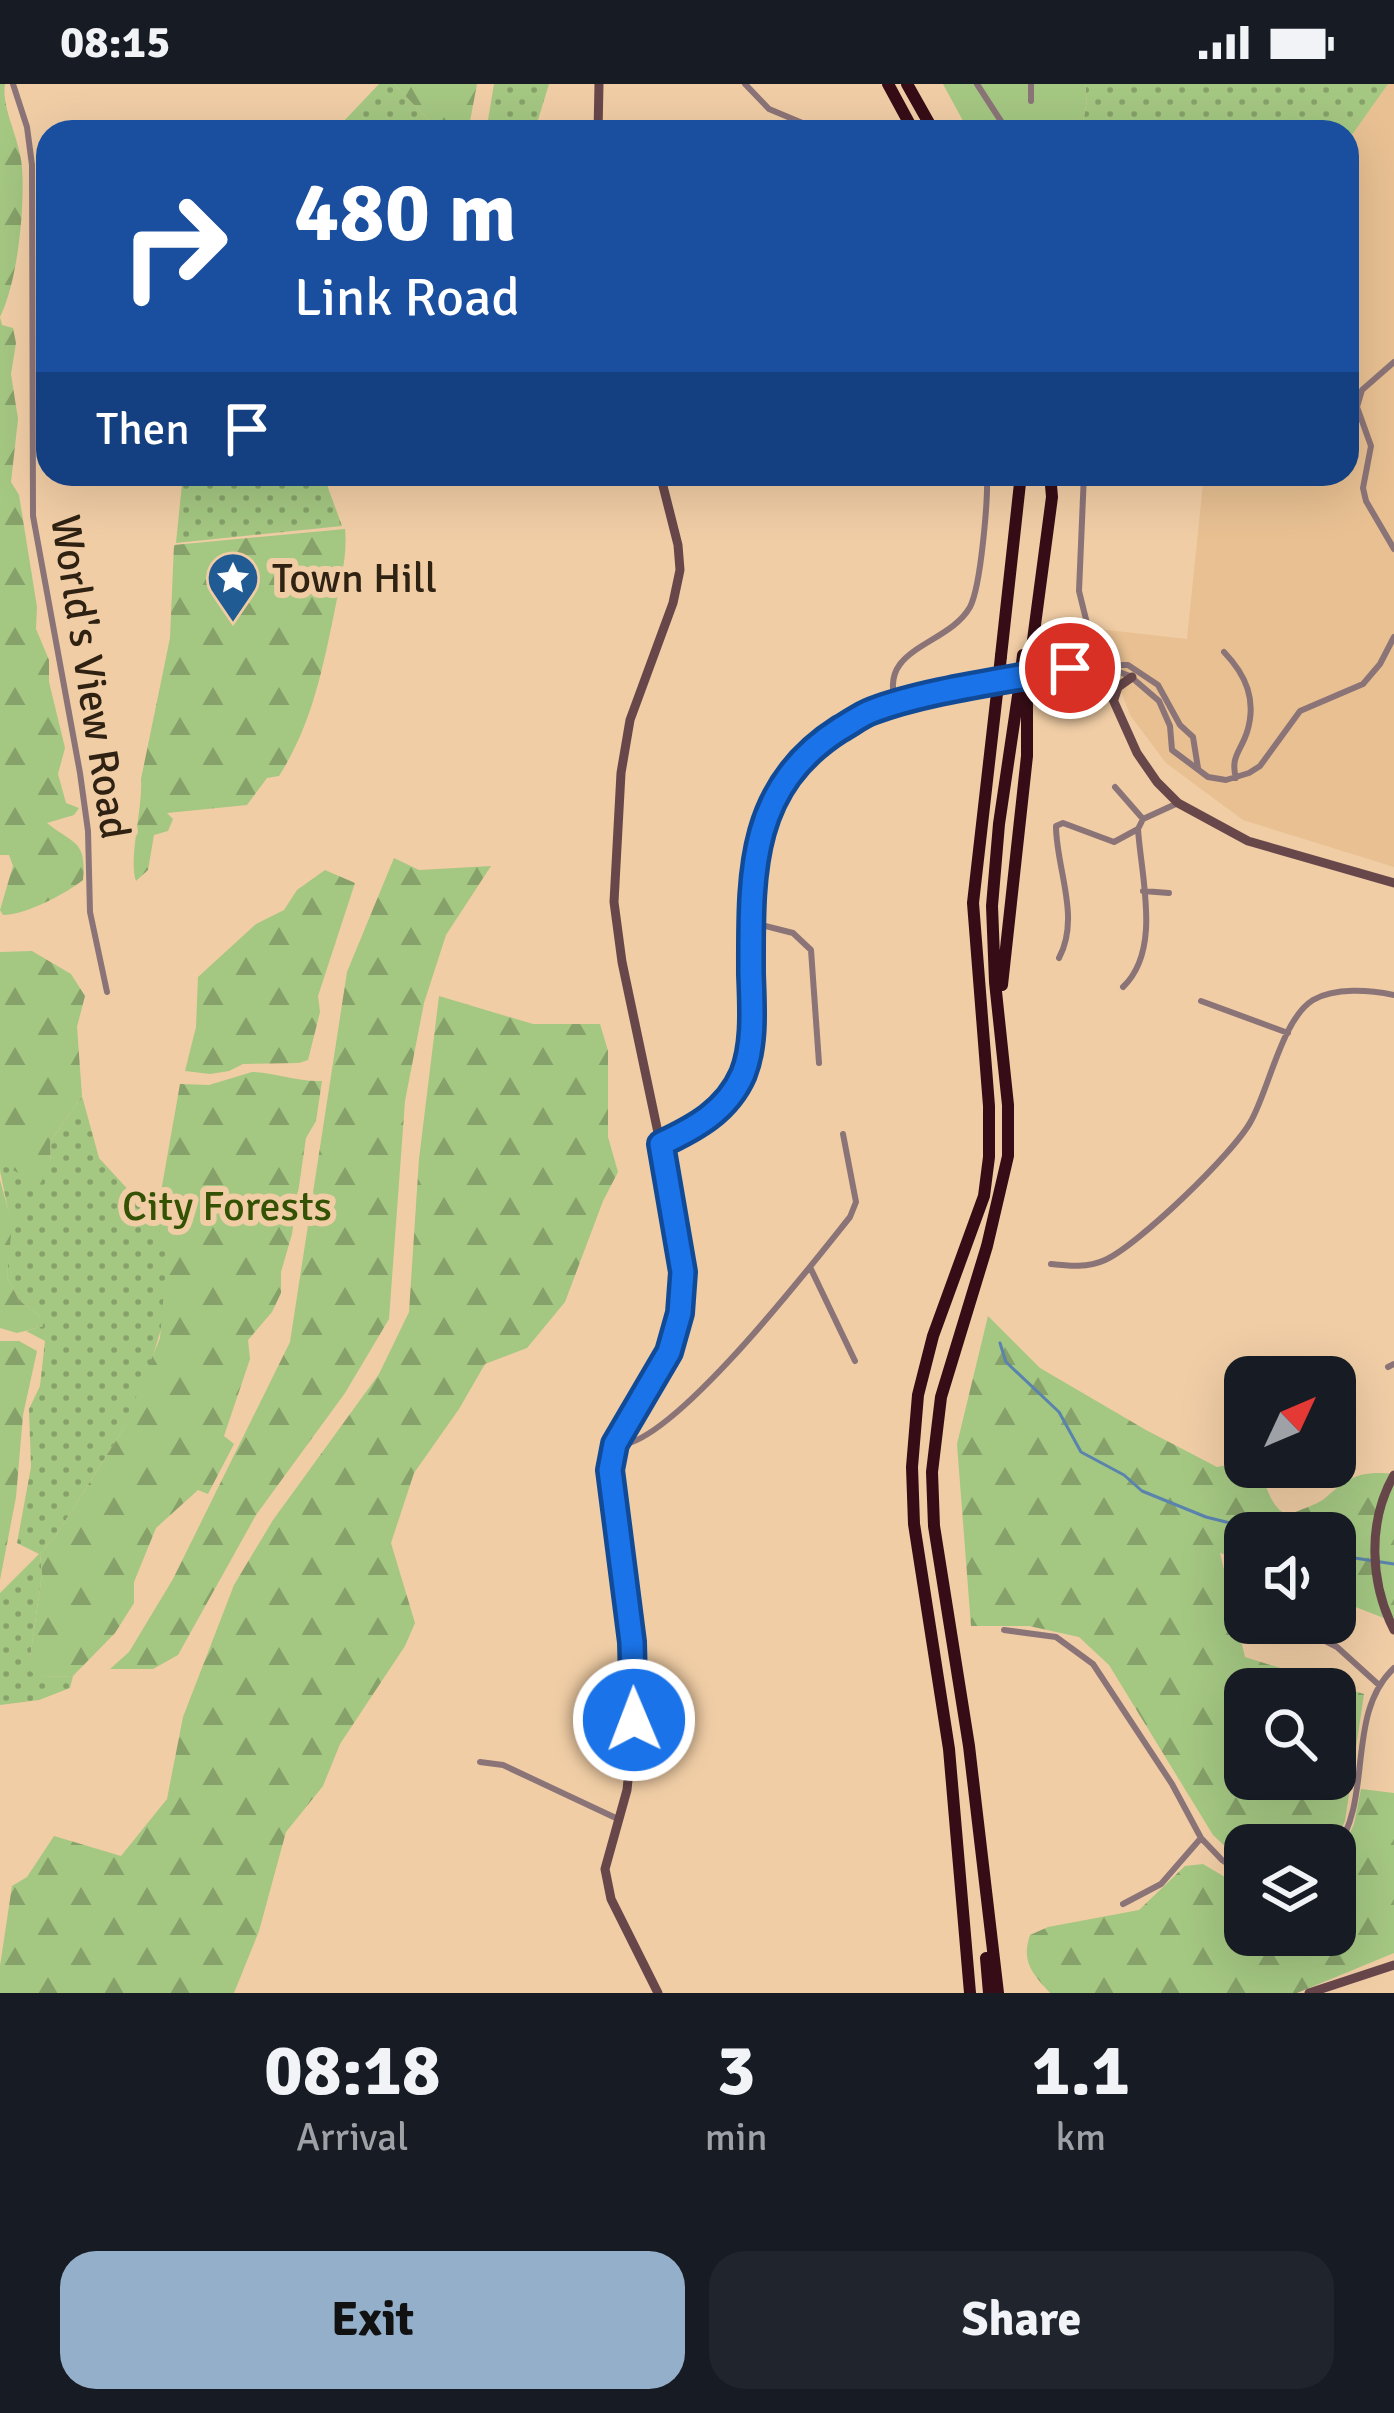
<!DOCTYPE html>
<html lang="en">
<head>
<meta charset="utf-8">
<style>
  :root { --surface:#171b24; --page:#20242c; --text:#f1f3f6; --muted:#9ea1a6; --accent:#93afc9 }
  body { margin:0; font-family:Signika,sans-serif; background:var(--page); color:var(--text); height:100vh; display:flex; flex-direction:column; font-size:45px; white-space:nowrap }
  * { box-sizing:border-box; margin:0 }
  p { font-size:39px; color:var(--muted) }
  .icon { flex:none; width:66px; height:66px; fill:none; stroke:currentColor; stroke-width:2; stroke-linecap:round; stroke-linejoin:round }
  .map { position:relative; height:1909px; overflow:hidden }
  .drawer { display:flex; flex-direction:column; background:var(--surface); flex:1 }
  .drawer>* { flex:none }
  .top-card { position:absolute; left:36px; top:36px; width:1323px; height:366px; border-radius:36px; box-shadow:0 12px 48px #0002; background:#1a4fa0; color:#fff; overflow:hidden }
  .needle { width:78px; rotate:46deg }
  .tools { position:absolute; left:1224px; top:1272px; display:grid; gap:24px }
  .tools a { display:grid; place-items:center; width:132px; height:132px; border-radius:24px; background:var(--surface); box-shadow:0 12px 48px #0002; font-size:60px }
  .pin { position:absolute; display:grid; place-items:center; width:102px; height:102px; color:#fff; margin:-51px; border:6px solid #fff; border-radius:50%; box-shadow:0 3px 12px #0007 }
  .me { position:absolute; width:132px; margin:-66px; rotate:359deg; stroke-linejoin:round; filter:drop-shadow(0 0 9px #0008) }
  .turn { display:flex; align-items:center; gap:42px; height:252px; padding:0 60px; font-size:54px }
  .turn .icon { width:156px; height:156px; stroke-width:2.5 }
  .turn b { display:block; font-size:84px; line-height:102px }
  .then { display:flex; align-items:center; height:114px; padding:0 60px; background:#0003; gap:24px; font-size:45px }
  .eta { display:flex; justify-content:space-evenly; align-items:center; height:204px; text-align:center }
  .eta b { font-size:72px; font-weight:700; line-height:84px }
  .cta { display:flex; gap:24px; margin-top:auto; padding:24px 60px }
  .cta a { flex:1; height:138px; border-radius:36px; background:var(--accent); color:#111; font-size:48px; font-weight:700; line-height:138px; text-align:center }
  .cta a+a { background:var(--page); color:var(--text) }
  .status { display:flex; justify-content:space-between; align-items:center; height:84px; padding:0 60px; background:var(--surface); direction:ltr }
  .status svg { height:33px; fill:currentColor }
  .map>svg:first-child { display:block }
</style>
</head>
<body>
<div class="status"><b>08:15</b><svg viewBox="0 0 49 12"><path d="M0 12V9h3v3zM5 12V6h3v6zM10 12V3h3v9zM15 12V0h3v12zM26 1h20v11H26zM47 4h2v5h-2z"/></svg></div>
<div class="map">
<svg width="1394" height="1909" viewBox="0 0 1394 1909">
  <defs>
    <pattern id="grass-dots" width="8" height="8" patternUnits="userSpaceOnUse" patternTransform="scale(3)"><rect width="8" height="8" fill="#a4c782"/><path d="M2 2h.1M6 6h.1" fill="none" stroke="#86a169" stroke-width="1.8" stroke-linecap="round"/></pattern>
    <pattern id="forest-firs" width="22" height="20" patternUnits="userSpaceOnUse" patternTransform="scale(3)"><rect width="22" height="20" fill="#a4c782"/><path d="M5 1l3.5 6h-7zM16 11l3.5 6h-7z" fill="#86a169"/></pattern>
  </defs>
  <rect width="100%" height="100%" fill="#f0cda5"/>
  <path fill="#e8c092" d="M 1388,0 L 1394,0 L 1394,783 L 1243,736 L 1166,679 L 1130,631 L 1098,545 L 1187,555 L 1204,390 L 1347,390 L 1347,58 Z"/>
  <path fill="url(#grass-dots)" d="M 379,0 L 394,0 L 440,48 L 326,48 L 342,39 Z
    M 494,0 L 549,0 L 538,36 L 530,48 L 486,48 Z
    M 1085,0 L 1388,0 L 1347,58 L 1347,48 L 1081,48 L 1087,17 Z
    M 183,390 L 323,390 L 342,442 L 176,459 Z
    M 82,1012 L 99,1074 L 156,1136 L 163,1151 L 167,1171 L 165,1232 L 148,1288 L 122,1347 L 55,1453 L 40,1470 L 42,1490 L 30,1574 L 42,1593 L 73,1592 L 70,1604 L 39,1616 L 0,1621 L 0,1509 L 39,1470 L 17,1459 L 31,1383 L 29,1325 L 40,1302 L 45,1257 L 26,1247 L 43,1242 L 39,1232 L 19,1216 L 7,1193 L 11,1140 L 0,1087 L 4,1081 L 51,1079 L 50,1058 Z"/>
  <path fill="url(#forest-firs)" fill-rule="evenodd" d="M 0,0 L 5,0 C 1,24 20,55 22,83 C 25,122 18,197 0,233 L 2,241 L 13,244 L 16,259 L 11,290 L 18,335 L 11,398 L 19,411 L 37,523 L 36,545 L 49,576 L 49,598 L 65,664 L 58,690 L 66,719 L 79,724 L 74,731 L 47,739 C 73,760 87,756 83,796 C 65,810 26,831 3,831 L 0,826 L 13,782 L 9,771 L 0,771 Z
    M 394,0 L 477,0 L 468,48 L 440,48 Z
    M 345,445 C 348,473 339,503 334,530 C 322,588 311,642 279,692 L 267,694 L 247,721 L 167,729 L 173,735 L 168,747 L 154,751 L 148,786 L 136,797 C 128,774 143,725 141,695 L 170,554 L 174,461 Z
    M 394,774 L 419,786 L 491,782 L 446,851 L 424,919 L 405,1017 L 389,1235 L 345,1309 L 256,1431 L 178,1571 L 153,1585 L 110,1585 L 129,1568 L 173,1495 L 290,1258 L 347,888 Z
    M 325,786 L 355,799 L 318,912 L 320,928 L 308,976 L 299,979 L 243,980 L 229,987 L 210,990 L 185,987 L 196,943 L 198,893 L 256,840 L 284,826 L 297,806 Z
    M 32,867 L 71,890 L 85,912 L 77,943 L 82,1012 L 50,1058 L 51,1079 L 40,1100 L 5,1082 L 0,1087 L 0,868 Z
    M 439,912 L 533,940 L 600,940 L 608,967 L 608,1053 L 618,1088 L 603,1117 L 565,1218 L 527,1264 L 485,1280 L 459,1325 L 414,1389 L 391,1459 L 415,1539 L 405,1562 L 340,1660 L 323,1702 L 286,1748 L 259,1847 L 234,1909 L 0,1909 L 0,1882 L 12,1802 L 27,1793 L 54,1752 L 121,1772 L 167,1715 L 183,1633 L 234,1501 L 273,1436 L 379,1290 L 409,1228 L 419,1075 Z
    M 252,988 C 277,989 297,998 322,997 L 316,1037 L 306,1054 L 292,1150 L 281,1188 L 281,1209 L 272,1228 L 248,1256 L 250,1275 L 224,1352 L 234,1360 L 208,1410 L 198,1406 L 156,1444 L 134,1498 L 134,1519 L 115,1549 L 73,1592 L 42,1593 L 31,1588 L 30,1574 L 42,1490 L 40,1470 L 55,1453 L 122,1347 L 160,1254 L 167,1171 L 156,1136 L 180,1000 L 209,1001 Z
    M 0,1096 L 12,1140 L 7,1193 L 19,1216 L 39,1232 L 44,1242 L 17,1249 L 0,1244 Z
    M 988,1232 L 1040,1284 L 1146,1346 L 1217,1383 L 1243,1378 L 1245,1383 L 1256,1385 C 1269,1400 1268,1423 1288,1431 C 1299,1426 1314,1422 1324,1415 C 1349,1394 1358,1386 1394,1390 L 1394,1538 L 1335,1515 L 1335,1449 L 1245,1449 L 1245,1477 L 1220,1469 L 1245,1573 L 1364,1610 L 1345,1737 L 1334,1761 L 1245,1761 L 1245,1781 L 1213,1751 L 1109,1581 L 1079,1553 L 1029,1542 L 971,1542 L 957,1360 ZM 1245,1605 L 1335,1605 L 1335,1695 L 1245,1695 Z
    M 0,1257 L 19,1257 L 37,1267 L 23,1331 L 16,1413 L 0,1496 Z
    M 1361,1705 L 1394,1709 L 1394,1869 L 1297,1909 L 1050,1909 C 1032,1889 1021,1878 1030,1851 L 1048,1843 L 1139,1826 L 1185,1782 L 1203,1780 L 1245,1805 L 1245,1851 L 1335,1851 L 1335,1781 L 1354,1740 Z"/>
  <path fill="#a4c782" d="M 943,0 L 1085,0 L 1087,17 L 1081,48 L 969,48 Z"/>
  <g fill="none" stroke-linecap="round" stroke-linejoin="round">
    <path stroke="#5a83ad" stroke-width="3" d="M 1000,1259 L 1006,1278 L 1059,1328 L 1081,1368 L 1124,1391 L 1142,1407 L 1206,1433 L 1270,1449
      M 1335,1471 L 1394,1480"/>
    <path stroke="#8b7477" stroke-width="6" d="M 13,0 L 27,43 L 32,81 L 33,432 L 80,689 L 88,747 L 90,828 L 107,908
      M 745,0 L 769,25 L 824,48
      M 977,0 L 1008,48
      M 1031,0 L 1031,17
      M 1394,278 L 1362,306 L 1357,323 L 1371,362 L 1363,404 L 1366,417 L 1394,465
      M 1084,390 L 1079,507 L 1097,580 L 1130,592 L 1159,617 L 1170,642 L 1172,666 L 1208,693 L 1226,696 L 1249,689 L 1260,682 L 1300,627 L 1363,600 L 1380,580 L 1394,553
      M 1224,568 C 1246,591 1257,616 1247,648 C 1241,667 1230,673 1236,694
      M 1109,581 L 1128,581 L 1158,601 L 1180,641 L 1193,653 L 1198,684
      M 896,619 C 877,563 948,562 970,523 C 981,502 988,416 987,390
      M 1115,703 L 1143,735 L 1178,719
      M 1143,807 L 1169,809
      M 754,839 L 793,849 L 811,866 L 819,979
      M 1059,874 C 1081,833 1056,784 1056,742 L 1063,739 L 1114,758 L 1138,745 L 1143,735
      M 1123,903 C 1162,866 1141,793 1138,745
      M 1201,917 L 1288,949
      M 1051,1180 C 1069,1182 1088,1184 1105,1176 C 1137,1162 1234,1069 1251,1037 C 1269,1005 1282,935 1313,916 C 1335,903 1370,906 1394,911
      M 810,1183 L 855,1277
      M 1388,1283 L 1394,1280
      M 618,1361 C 672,1362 813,1179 850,1133 L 856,1118 L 843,1050
      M 1290,1539 L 1337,1563 L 1379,1601
      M 1004,1546 L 1056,1553 L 1093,1580 L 1172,1700 L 1201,1754 L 1222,1776 L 1245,1791
      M 480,1678 L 503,1681 L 618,1735
      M 1335,1767 C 1374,1714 1345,1630 1394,1584
      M 1123,1820 L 1161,1800 L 1201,1754"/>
    <path stroke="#68474b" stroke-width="9" d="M 598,48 L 599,0
      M 1114,615 L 1118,603 L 1132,593
      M 661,1060 L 707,1036 L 724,1020 L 743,989 L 752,942 L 755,772 L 760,745 L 772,720 L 805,672 L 857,634 L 896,619 L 1097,580 L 1137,669 L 1157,698 L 1178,719 L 1248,757 L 1394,799
      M 1394,1391 C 1367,1438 1370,1499 1394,1546
      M 658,1909 L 611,1815 L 605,1785 L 627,1706 L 634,1636 L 632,1558 L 611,1373 L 669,1268 L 683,1205 L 672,1115 L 622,878 L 614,818 L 621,689 L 630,636 L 673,519 L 680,486 L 678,461 L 660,390
      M 1309,1909 L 1394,1881"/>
    <path stroke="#360d16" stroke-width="12" d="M 888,0 L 914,48
      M 907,0 L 934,48
      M 1031,571 L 1052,413 L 1050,390
      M 1001,572 L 1021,390
      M 1002,901 L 1027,672 L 1027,604
      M 986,1874 L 989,1909
      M 970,1909 L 949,1665 L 914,1440 L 912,1383 L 918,1311 L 933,1252 L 984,1112 L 989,1073 L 989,1022 L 973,819 L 997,609
      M 998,1909 L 969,1662 L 934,1442 L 932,1388 L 941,1313 L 987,1162 L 1008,1072 L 1008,1021 L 995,898 L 992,822 L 999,740 L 1019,605"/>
    <path stroke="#360d16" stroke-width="12" d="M 1019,605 L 1023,571
      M 997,609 L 1001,572"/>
  </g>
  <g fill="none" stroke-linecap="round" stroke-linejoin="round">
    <g stroke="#114b97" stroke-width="30">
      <path id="route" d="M 634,1636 L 632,1558 L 610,1386 L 615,1360 L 669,1268 L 680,1229 L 683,1188 L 661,1060 C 695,1044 727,1027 743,990 C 755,960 752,922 751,890 C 751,792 747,704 840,645 C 851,639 861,631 872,627 C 927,606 1010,596 1070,584"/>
    </g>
    <use href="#route" stroke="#1a73e8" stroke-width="21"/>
  </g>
  <defs>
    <g id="sight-pin" transform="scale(2.7)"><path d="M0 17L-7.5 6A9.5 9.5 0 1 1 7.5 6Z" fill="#215b93" stroke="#f0cda5"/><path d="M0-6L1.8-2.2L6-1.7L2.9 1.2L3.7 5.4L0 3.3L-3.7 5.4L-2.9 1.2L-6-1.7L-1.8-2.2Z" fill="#fff"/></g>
  </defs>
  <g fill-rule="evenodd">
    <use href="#sight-pin" x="233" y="494"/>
  </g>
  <g text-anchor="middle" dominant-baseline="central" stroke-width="12" stroke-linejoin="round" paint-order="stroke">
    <g font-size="42" fill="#2f2213" stroke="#f0cda5" text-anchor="start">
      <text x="272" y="494">Town Hill</text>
    </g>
    <g font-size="42" fill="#2f2213" stroke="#f0cda5">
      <text transform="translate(90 593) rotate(81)">World's View Road</text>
    </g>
    <g font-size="42" fill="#335203" stroke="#f0cda5">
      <text x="227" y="1122">City Forests</text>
    </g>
  </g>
</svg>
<div class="tools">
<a><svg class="needle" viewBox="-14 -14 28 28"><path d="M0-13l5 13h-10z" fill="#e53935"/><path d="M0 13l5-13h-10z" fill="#9ea1a6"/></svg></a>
<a><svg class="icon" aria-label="sound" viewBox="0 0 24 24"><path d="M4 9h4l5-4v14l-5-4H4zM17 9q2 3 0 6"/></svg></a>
<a><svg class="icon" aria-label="search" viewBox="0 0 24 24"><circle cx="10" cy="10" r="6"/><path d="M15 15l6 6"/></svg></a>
<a><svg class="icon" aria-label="layers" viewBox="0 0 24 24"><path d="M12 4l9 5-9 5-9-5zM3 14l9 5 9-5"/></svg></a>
</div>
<div class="pin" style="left:1070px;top:584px;background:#d93025"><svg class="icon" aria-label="arrive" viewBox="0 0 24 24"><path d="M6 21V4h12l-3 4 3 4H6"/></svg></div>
<svg class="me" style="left:634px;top:1636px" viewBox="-20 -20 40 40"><circle r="17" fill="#1a73e8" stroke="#fff" stroke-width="3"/><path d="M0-11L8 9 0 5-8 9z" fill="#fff"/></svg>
<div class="top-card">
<div class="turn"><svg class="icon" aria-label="right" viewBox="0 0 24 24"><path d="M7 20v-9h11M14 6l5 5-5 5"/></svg><div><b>480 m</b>Link Road</div></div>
<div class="then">Then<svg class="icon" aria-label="arrive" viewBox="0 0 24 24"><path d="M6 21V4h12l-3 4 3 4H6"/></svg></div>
</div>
</div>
<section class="drawer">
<div class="eta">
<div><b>08:18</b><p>Arrival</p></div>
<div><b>3</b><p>min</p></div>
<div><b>1.1</b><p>km</p></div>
</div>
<div class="cta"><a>Exit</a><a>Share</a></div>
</section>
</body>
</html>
